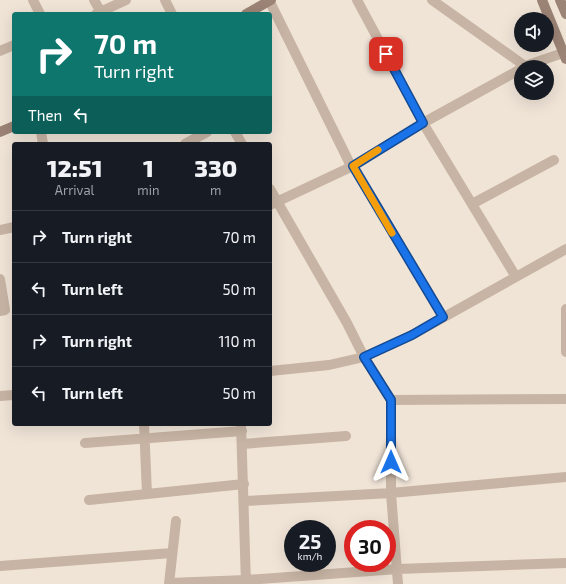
<!DOCTYPE html>
<html lang="en">
<head>
<meta charset="utf-8">
<style>
  :root { --surface:#171b24; --page:#20242c; --text:#f1f3f6; --muted:#9ea1a6; --line:#363941 }
  body { margin:0; font-family:"Exo 2",sans-serif; background:var(--page); color:var(--text); height:100vh; display:flex; flex-direction:column; font-size:15px; white-space:nowrap }
  * { box-sizing:border-box; margin:0 }
  p { font-size:13px; color:var(--muted) }
  .icon { flex:none; width:22px; height:22px; fill:none; stroke:currentColor; stroke-width:2; stroke-linecap:round; stroke-linejoin:round }
  .map { position:relative; flex:1; overflow:hidden }
  .sheet { position:absolute; left:12px; top:142px; width:260px; height:284px; display:flex; flex-direction:column; background:var(--surface); border-radius:4px; box-shadow:0 4px 16px #0002 }
  .sheet>* { flex:none }
  .top-card { position:absolute; left:12px; top:12px; width:260px; height:122px; border-radius:4px; box-shadow:0 4px 16px #0002; background:#0f766e; color:#fff; overflow:hidden }
  .fabs { position:absolute; left:514px; top:12px; display:grid; gap:8px }
  .fabs a { display:grid; place-items:center; width:40px; height:40px; border-radius:50%; background:var(--surface); box-shadow:0 4px 16px #0002; font-size:20px }
  .speed { position:absolute; left:284px; top:520px; display:flex; gap:8px; font-size:20px; font-weight:700; text-align:center }
  .speed>* { display:grid; place-content:center; width:52px; height:52px; border-radius:50%; background:var(--surface); box-shadow:0 4px 16px #0002; line-height:1 }
  .speed small { font-size:10px; font-weight:400 }
  .speed .limit { border:6px solid #d22; background:#fff; color:#111 }
  .pin { position:absolute; display:grid; place-items:center; width:34px; height:34px; color:#fff; margin:-17px; border-radius:8px; box-shadow:0 2px 6px #0006 }
  .me { position:absolute; width:44px; margin:-22px; rotate:0deg; stroke-linejoin:round; filter:drop-shadow(0 0 3px #0008) }
  .turn { display:flex; align-items:center; gap:14px; height:84px; padding:0 16px; font-size:18px }
  .turn .icon { width:52px; height:52px; stroke-width:2.5 }
  .turn b { display:block; font-size:28px; line-height:34px }
  .then { display:flex; align-items:center; height:38px; padding:0 16px; background:#0003; gap:8px; font-size:15px }
  .eta { display:flex; justify-content:space-evenly; align-items:center; height:68px; text-align:center }
  .eta b { font-size:24px; font-weight:800; line-height:28px }
  ul { padding:0; list-style:none }
  li { display:flex; align-items:center; gap:12px; height:52px; padding:0 16px; border-top:1px solid var(--line) }
  li div { flex:1 }
  li b { display:block; font-size:15px }
  li em { font-style:normal }
  .map>svg:first-child { display:block }
</style>
</head>
<body>
<div class="map">
<svg width="566" height="584" viewBox="0 0 566 584">
  <rect width="100%" height="100%" fill="#f0e4d7"/>
  <g fill="none" stroke-linecap="round" stroke-linejoin="round">
    <path stroke="#c7b4a4" stroke-width="10" d="M 33,0 L 40,14
      M 94,0 L 101,12
      M 165,0 L 172,14
      M 269,0 L 351,166
      M 357,0 L 423,123 L 516,277
      M 432,0 L 525,66 L 563,53
      M 96,14 L 126,0
      M 0,51 L 14,45
      M 41,132 L 43,144
      M 235,132 L 242,144
      M 185,144 L 207,132
      M 353,166 L 443,317
      M 270,189 L 347,323 L 364,357 L 391,400 L 391,493 L 398,584
      M 472,204 L 554,160
      M 270,205 L 353,166 L 423,123 L 521,69
      M 0,230 L 14,227
      M 0,279 L 5,310 L 0,311
      M 566,309 L 566,352
      M 270,371 L 329,365 L 364,357 L 412,335 L 566,249
      M 0,396 L 14,395
      M 391,400 L 566,399
      M 144,424 L 147,494
      M 241,424 L 246,584
      M 85,443 L 242,431
      M 242,444 L 346,436
      M 89,500 L 244,484
      M 245,501 L 391,493 L 566,477
      M 0,566 L 172,553
      M 169,583 L 246,580 L 398,569 L 566,563
      M 169,584 L 176,521"/>
    <path stroke="#9b8375" stroke-width="10" d="M 542,0 L 566,59
      M 560,0 L 566,14
      M 246,14 L 271,0
      M 0,132 L 14,126"/>
  </g>
  <g fill="none" stroke-linecap="round" stroke-linejoin="round">
    <g stroke="#114b97" stroke-width="10">
      <path id="route" d="M 386,54 L 423,123 L 353,166 L 443,317 L 412,335 L 364,357 L 391,400 L 391,462"/>
    </g>
    <use href="#route" stroke="#1a73e8" stroke-width="7"/>
    <path stroke="#f59e0b" stroke-width="7" d="M 378,150 L 353,166 L 392,233"/>
  </g>
</svg>
<div class="fabs">
<a><svg class="icon" aria-label="sound" viewBox="0 0 24 24"><path d="M4 9h4l5-4v14l-5-4H4zM17 9q2 3 0 6"/></svg></a>
<a><svg class="icon" aria-label="layers" viewBox="0 0 24 24"><path d="M12 4l9 5-9 5-9-5zM3 14l9 5 9-5"/></svg></a>
</div>
<div class="speed"><div>25<small>km/h</small></div><div class="limit">30</div></div>
<div class="pin" style="left:386px;top:54px;background:#d93025"><svg class="icon" aria-label="arrive" viewBox="0 0 24 24"><path d="M6 21V4h12l-3 4 3 4H6"/></svg></div>
<svg class="me" style="left:391px;top:462px" viewBox="-20 -20 40 40"><path d="M0-17L14 15 0 8-14 15z" fill="#1a73e8" stroke="#fff" stroke-width="4"/></svg>
<div class="top-card">
<div class="turn"><svg class="icon" aria-label="right" viewBox="0 0 24 24"><path d="M7 20v-9h11M14 6l5 5-5 5"/></svg><div><b>70 m</b>Turn right</div></div>
<div class="then">Then<svg class="icon" aria-label="left" viewBox="0 0 24 24"><path d="M17 20v-9H6M10 6l-5 5 5 5"/></svg></div>
</div>
<section class="sheet">
<div class="eta">
<div><b>12:51</b><p>Arrival</p></div>
<div><b>1</b><p>min</p></div>
<div><b>330</b><p>m</p></div>
</div>
<ul>
<li><svg class="icon" aria-label="right" viewBox="0 0 24 24"><path d="M7 20v-9h11M14 6l5 5-5 5"/></svg><div><b>Turn right</b></div><em>70 m</em></li>
<li><svg class="icon" aria-label="left" viewBox="0 0 24 24"><path d="M17 20v-9H6M10 6l-5 5 5 5"/></svg><div><b>Turn left</b></div><em>50 m</em></li>
<li><svg class="icon" aria-label="right" viewBox="0 0 24 24"><path d="M7 20v-9h11M14 6l5 5-5 5"/></svg><div><b>Turn right</b></div><em>110 m</em></li>
<li><svg class="icon" aria-label="left" viewBox="0 0 24 24"><path d="M17 20v-9H6M10 6l-5 5 5 5"/></svg><div><b>Turn left</b></div><em>50 m</em></li>
</ul>
</section>
</div>
</body>
</html>
